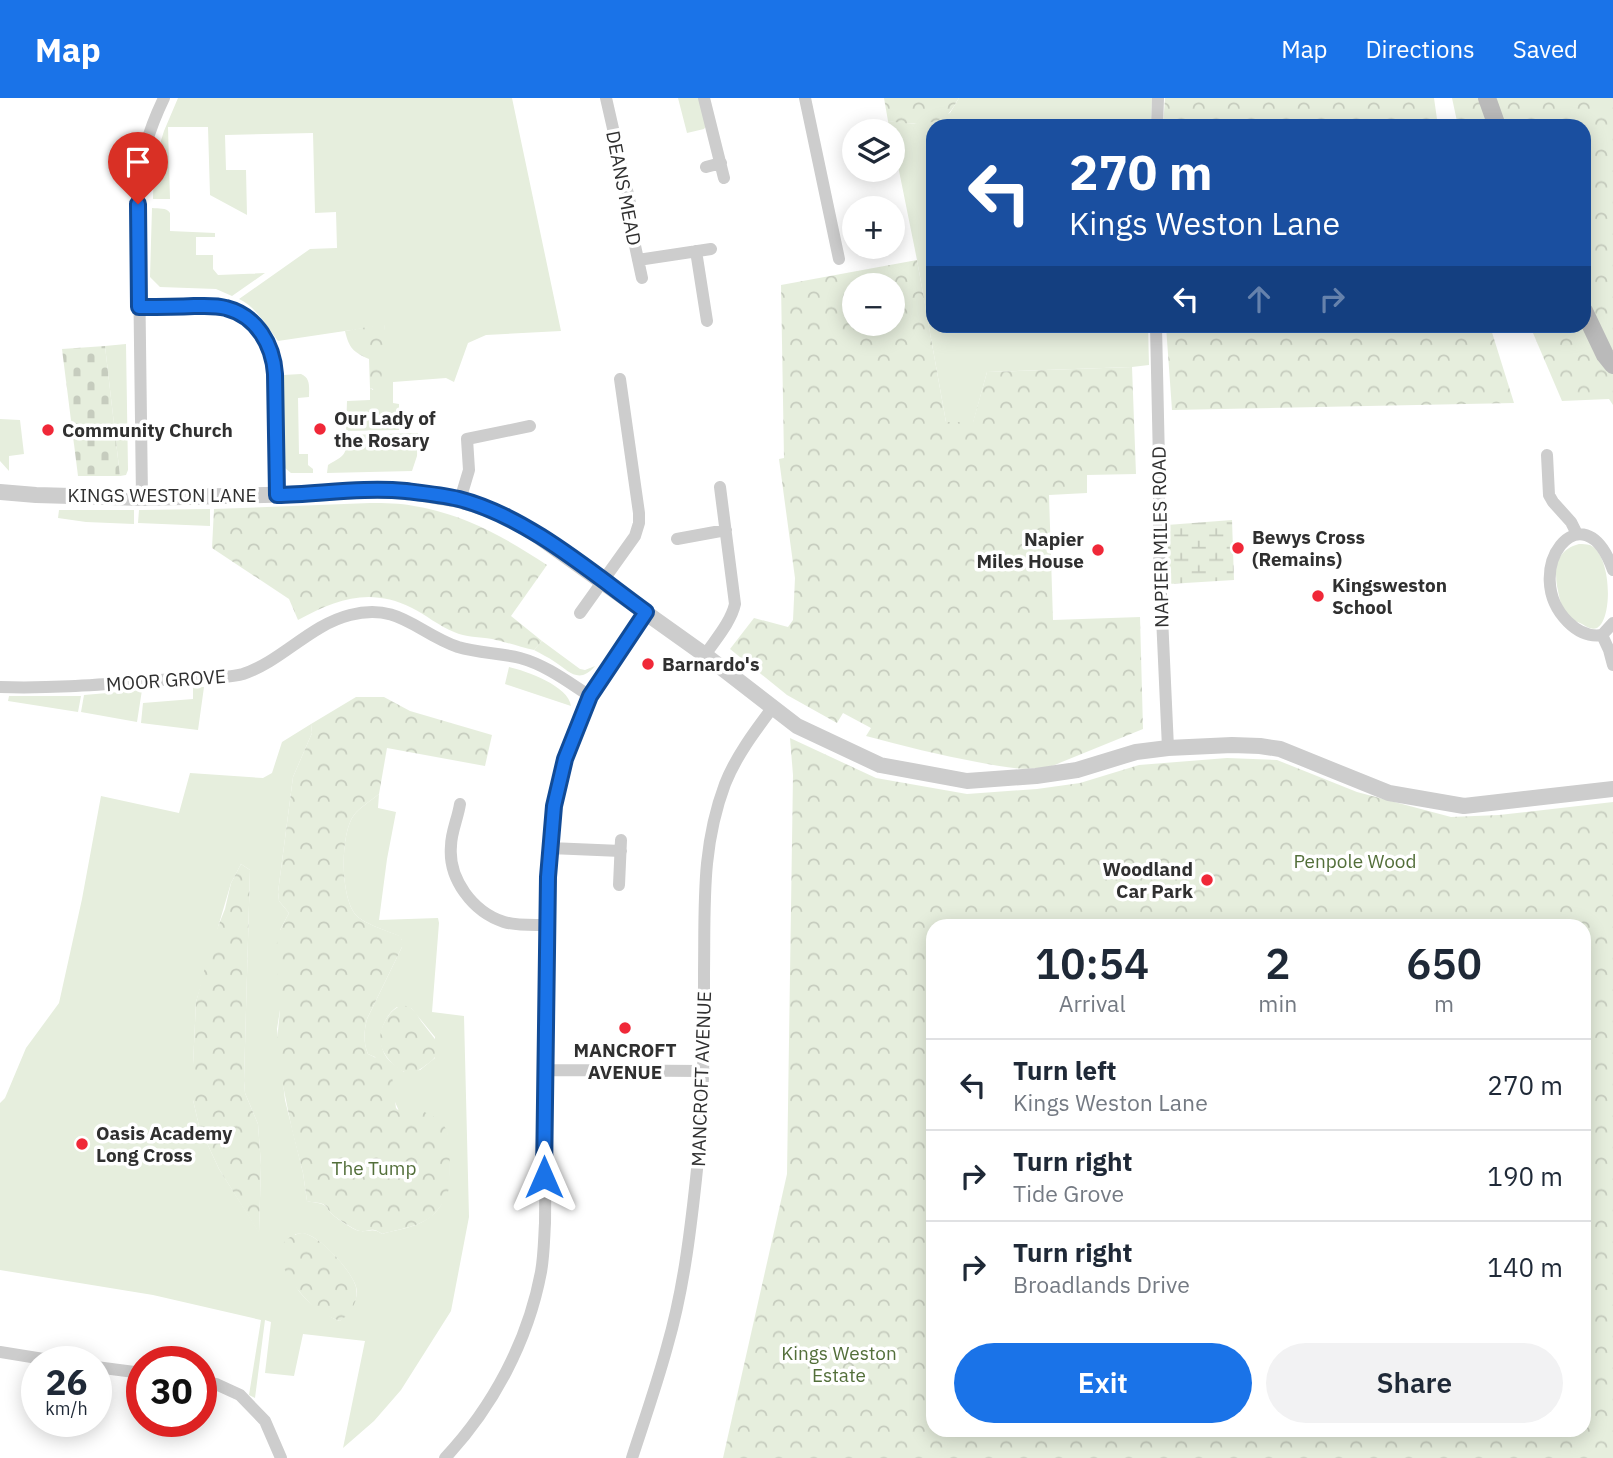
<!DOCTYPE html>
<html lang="en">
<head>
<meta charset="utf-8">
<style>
  :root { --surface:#fff; --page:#f2f2f3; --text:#1f2937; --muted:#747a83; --line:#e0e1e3; --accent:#1a73e8 }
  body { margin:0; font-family:"IBM Plex Sans",sans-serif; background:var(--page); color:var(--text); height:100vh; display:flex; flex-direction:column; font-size:26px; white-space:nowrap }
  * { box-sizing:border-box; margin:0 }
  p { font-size:23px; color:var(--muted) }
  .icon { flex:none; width:38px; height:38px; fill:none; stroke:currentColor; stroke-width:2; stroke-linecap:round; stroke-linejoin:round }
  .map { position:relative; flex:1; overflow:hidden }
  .panel { position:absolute; left:926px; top:821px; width:665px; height:518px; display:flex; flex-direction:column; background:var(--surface); border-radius:21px; box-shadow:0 4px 18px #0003 }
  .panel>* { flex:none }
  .top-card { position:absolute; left:926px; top:21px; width:665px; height:214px; border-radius:21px; box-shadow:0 4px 18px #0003; background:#1a4fa0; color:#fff; overflow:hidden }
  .tools { position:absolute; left:842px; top:21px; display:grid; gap:14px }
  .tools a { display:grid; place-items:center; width:63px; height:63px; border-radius:50%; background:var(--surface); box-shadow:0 4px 18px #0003; font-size:35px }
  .speed { position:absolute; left:21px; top:1248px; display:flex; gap:14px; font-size:35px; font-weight:700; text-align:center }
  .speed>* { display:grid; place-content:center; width:91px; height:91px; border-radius:50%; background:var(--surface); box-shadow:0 4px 18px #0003; line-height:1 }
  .speed small { font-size:18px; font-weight:400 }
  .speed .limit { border:10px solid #d22; background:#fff; color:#111 }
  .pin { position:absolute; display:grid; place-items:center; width:60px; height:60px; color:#fff; margin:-72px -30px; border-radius:50% 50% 50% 0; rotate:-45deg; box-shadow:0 0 7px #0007 }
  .pin .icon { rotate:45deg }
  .me { position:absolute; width:77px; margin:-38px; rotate:0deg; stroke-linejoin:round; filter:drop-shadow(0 0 5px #0008) }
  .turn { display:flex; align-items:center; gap:24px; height:147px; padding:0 28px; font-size:32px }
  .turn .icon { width:91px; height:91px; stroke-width:2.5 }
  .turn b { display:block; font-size:49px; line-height:60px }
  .lanes { display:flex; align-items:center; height:66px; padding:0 28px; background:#0003; justify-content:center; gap:35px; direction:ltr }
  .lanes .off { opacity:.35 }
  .eta { display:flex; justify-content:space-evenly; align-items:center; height:119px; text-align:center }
  .eta b { font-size:42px; font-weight:600; line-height:49px }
  .cta { display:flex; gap:14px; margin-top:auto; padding:14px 28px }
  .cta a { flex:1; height:80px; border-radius:42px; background:var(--accent); color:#fff; font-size:28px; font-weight:600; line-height:80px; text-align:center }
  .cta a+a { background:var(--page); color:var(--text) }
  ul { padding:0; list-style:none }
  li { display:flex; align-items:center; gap:21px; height:91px; padding:0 28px; border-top:2px solid var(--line) }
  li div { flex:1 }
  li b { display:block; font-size:26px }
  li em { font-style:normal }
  header { display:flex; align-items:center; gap:42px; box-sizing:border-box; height:98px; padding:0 35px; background:var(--accent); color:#fff }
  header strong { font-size:33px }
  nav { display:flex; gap:38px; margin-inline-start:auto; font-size:24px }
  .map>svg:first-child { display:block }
</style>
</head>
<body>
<header>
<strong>Map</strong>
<nav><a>Map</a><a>Directions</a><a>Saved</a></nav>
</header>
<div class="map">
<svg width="1613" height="1360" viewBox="0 0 1613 1360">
  <defs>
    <pattern id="forest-crowns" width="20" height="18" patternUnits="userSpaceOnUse" patternTransform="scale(1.75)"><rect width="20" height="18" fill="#e6eedd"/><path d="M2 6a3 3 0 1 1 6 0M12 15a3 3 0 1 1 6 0" fill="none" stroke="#c6ccbe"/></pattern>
    <pattern id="wetland-marsh" width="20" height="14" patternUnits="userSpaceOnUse" patternTransform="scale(1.75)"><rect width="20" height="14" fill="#e6eedd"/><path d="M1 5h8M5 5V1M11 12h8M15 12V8" fill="none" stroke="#c6ccbe"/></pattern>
    <pattern id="cemetery-stones" width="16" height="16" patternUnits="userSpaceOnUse" patternTransform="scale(1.75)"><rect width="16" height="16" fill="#e6eedd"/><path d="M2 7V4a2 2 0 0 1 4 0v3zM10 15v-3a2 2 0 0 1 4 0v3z" fill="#c6ccbe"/></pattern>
  </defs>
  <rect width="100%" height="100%" fill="#fff"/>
  <path fill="#e6eedd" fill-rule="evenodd" d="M 178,0 L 512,0 L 561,233 L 486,237 L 468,245 L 454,284 L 446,280 L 393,284 L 393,305 L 399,306 L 399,332 L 346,333 L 347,303 L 370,302 L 370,290 L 373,292 L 385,227 L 278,243 C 267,228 256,209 239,201 L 310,151 L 337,150 L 336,114 L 315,115 L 313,35 L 225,37 L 226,72 L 246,72 L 247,117 L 210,97 L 208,29 L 168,29 L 170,101 L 153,101 L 154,65 L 164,33 Z
    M 678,0 L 699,0 L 706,28 L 704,31 L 687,35 Z
    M 959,0 L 1152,0 L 1151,28 L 933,28 L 933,228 L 1148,228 L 1149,267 L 1132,269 L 987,274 L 973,325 L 946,324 L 917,162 L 893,43 L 892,33 L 890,33 L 888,23 L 914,26 L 950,15 Z
    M 152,110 C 159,111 166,109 170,115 L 170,133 L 215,135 L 215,139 L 196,139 L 196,157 L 213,157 L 213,171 L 218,177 L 265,175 L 232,198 L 216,191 L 160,189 L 150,179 Z
    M 126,246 L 128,372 L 126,377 L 120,378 L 105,248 Z
    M 301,276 C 311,280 309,290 309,299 L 298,300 L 299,356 L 308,356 L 308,367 L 313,371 L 313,375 L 291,375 L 285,370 L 284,365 L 283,277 Z
    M 0,321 L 20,322 L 24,356 L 9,358 L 9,373 L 0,363 Z
    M 418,335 L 417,358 L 412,373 L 327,375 L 328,367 C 346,356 346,358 347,337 Z
    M 210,411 L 210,428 L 138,425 L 139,412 Z
    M 59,412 L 134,412 L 134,426 L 86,424 L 58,420 Z
    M 1579,446 C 1583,446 1586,446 1590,447 C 1612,457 1613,522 1597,530 C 1591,532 1587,529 1582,526 C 1575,523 1569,520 1565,513 C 1560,506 1559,497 1557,488 C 1554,468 1557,452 1579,446 Z
    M 542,543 L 580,571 L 585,572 L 595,568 C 579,587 569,573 555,564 C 548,559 541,556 534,552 Z
    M 509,569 C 526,573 569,588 571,608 L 505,586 Z
    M 193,589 L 204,589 L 198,632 L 141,625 L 143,605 L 193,601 Z
    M 142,592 L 137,624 L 81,614 L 84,597 Z
    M 9,598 L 81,598 L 78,614 L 8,603 Z
    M 311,626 L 312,635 L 293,679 L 278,794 L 279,803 L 289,815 L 280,832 L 280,912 L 277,931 L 285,1002 L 303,1075 L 307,1103 C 313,1105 319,1104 324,1107 C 331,1111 325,1109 331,1115 C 334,1119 355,1133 360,1133 C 369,1134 373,1129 382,1136 C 395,1132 412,1130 424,1123 C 457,1105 449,1065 447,1034 L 399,1013 L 375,959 L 368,956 C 363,944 364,933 367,921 L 402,849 L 402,842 L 399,838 C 388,833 364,826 356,817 C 340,800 340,735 354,717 C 360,709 371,703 379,696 L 378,710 L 396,714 L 387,761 L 379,822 L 438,820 L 439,825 L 432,914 L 464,918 L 469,1119 L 451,1213 L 401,1292 L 374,1323 L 343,1350 L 365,1243 L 303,1236 L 294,1278 L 265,1275 L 271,1224 L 265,1222 L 255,1300 L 249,1297 L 261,1222 L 153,1197 L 0,1172 L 0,1005 L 5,1000 L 26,950 L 59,905 L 82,801 L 101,698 L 179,715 L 190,675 L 263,680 L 272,675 L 282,644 ZM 241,766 L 250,772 L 244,983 L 245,995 L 258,1026 L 261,1067 L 259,1134 L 219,1071 L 199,1028 L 193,1002 L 193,967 L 196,904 L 231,785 ZM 397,909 L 411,910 L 435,939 L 435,960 L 420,972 L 404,974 C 399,970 391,965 387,960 C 375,944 382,919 397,909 ZM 295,1136 C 297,1136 304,1135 306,1136 C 322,1140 357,1178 357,1194 C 356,1207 349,1214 340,1223 C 325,1218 295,1197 293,1180 C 291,1167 294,1150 295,1136 Z"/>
  <path fill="url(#forest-crowns)" fill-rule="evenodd" d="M 884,0 L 959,0 C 956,4 953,11 949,15 C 934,30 908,26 888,23 Z
    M 1165,0 L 1434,0 L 1438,28 L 1163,28 Z
    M 1452,0 L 1613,0 L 1613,307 L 1609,301 L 1562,303 L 1530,228 L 1584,228 L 1584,28 L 1458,28 Z
    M 917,162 L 946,324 L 973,324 L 987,274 L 1132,269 L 1136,376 L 1087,377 L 1087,395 L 1049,397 L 1053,522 L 1140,519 L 1143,631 L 1052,668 C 1027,674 1003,669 977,664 C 940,657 903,648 866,638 L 871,630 L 843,615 L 837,625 L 787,597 L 730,551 L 754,520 L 788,529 L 793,522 L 795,480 L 779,361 L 784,360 L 781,187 ZM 854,187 L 892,187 L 892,226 L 854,226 Z
    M 385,226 L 381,288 C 377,291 374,292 370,290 L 369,261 C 353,254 349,250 345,233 Z
    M 1166,228 L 1490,228 L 1514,305 L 1172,312 Z
    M 370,405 C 385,405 400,405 414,408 C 464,416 506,440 547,467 L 511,518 L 542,543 L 534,552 C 520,549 506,544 492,541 C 480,539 465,539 454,534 C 439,528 426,517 412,510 C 370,489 337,501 298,522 L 289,501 L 212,450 L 214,411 Z
    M 356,599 L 384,599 L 410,613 L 492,637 L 485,668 L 387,650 L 379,696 C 371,703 360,709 354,717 C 340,735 340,800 356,817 C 364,826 388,833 400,838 L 402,842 L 402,849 L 367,921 C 364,933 363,944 368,956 C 396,968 393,983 396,1010 L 398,1012 L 406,1008 C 419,1011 442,1019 447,1033 C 450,1042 451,1085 448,1094 C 446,1102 439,1111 433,1117 C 420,1129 399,1131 382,1136 C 371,1128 370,1134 360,1133 C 356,1133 334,1119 331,1115 C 325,1109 331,1111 323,1106 C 319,1104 312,1105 307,1103 L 303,1075 L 292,1032 L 276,953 L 280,912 L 276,849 L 280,832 L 289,815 L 279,803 L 278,794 L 293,679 L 312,635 L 311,626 Z
    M 790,640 L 876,680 L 967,696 L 1037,691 L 1080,685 L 1139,667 L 1227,660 L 1277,662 L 1357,694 L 1451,719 L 1499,717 L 1613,704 L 1613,1360 L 723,1360 L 787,1076 L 793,677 ZM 933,828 L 1584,828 L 1584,1332 L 933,1332 Z
    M 241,766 L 250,772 L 244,983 L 245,995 L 258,1026 L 261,1067 L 259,1135 L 219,1071 L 199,1028 L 193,1002 L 193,967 L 196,904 L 211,846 L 225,811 L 231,785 Z
    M 403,907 L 411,910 L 416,915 L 421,923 L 438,945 C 438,956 436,961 426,967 C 422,970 417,974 412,975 C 400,977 383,958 381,947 C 377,933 388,911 403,907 Z
    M 302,1135 C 319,1136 352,1173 356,1189 C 359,1203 351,1215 340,1223 C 333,1220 326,1218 320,1214 C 305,1202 271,1166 283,1146 C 288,1139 294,1136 302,1135 Z"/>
  <path fill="url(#wetland-marsh)" d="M 1232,422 L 1234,482 L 1169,486 L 1167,427 Z"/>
  <path fill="url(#cemetery-stones)" d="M 105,248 L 120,378 L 78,378 L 62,251 Z"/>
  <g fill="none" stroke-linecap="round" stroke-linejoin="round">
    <path stroke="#cdcdcd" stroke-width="12" d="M 606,0 L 630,105 L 634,143 L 642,180
      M 704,0 L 724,80
      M 805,0 L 839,161
      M 1157,28 L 1158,0
      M 706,69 L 721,65
      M 696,153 L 707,223
      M 638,162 L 711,151
      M 139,209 L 212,208 L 227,210 L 249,222 L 263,237 L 271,254 L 275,276 L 277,397
      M 1156,228 L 1159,364 L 1159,453 L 1168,650
      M 1547,357 L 1549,397 L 1553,404 L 1571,424 L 1577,436
      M 142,400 L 138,91 C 140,59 150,29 164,0
      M 460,402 L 469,372 L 467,341 L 530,328
      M 677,441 L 726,432
      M 1613,472 C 1583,387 1518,474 1568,524 C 1577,533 1589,539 1602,537 L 1613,525
      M 580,515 L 635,438 L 639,425 L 639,415 L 620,281
      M 1602,537 L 1609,552 L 1613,567
      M 705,557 C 715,542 731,524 735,506 L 720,389
      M 0,589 C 59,591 116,585 175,581 C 195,580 225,581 243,576 C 282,563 310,527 350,517 C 399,504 417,535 458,549 C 478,555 500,555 520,560 C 546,567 568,584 590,598
      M 460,706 C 458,720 451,734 451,748 C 448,781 473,814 504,824 C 517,828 533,827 547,827
      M 550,750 L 621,753
      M 619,787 L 621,742
      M 546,972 L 704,973
      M 0,1254 L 62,1264
      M 96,1269 L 142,1275
      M 201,1284 L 216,1286 L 240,1297 L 265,1323 L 281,1360
      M 445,1360 C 493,1309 528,1243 541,1174 C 544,1157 544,1141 545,1125 L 548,779 L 554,708 L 565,661 L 590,598 L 646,514
      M 632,1360 C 644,1323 657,1286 667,1249 C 683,1194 690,1137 696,1081 C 704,1013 704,944 704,875 C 705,807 701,750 725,686 C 736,658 755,633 773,609"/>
    <path stroke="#cdcdcd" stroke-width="16" d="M 0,394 L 36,397 L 142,400 L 307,396 L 369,392 L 405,393 L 460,402 L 493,413 L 524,428 L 705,557 L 797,628 L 880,667 L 967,683 L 1036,678 L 1077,672 L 1136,654 L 1168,650 L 1232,647 L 1260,648 L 1280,651 L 1389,695 L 1464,708 L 1613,691"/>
    <path stroke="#bababa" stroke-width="18" d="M 1487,0 L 1497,28
      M 1584,213 L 1605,257 L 1613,267"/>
  </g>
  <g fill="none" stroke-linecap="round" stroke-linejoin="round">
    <g stroke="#114b97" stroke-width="18">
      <path id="route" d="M 138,106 L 139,209 C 157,209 175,209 194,208 C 204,208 216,207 226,210 C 257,218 273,247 275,276 L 277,397 C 320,396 363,389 406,393 C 423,395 442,397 459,401 C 526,418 591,474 646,514 L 590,598 L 565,661 L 554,708 L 548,779 L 544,1079"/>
    </g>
    <use href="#route" stroke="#1a73e8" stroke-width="12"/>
  </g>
  <g fill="#f02838" stroke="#fff" stroke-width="2.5">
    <circle cx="320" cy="331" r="7"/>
    <circle cx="48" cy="332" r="7"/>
    <circle cx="1238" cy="450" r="7"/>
    <circle cx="1098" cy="452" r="7"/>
    <circle cx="1318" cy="498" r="7"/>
    <circle cx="648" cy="566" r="7"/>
    <circle cx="1207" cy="782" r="7"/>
    <circle cx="625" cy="930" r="7"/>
    <circle cx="82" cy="1046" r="7"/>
  </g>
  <g text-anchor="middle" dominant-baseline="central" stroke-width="7" stroke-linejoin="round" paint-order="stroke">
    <g font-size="19" fill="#303030" stroke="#fff">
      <text transform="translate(624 90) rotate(79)">DEANS MEAD</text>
      <text x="162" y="397">KINGS WESTON LANE</text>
      <text transform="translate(1160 439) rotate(-91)">NAPIER MILES ROAD</text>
      <text transform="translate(166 582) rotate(-4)">MOOR GROVE</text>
      <text transform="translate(701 981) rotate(-88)">MANCROFT AVENUE</text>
    </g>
    <g font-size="19" font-weight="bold" fill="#303030" stroke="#fff" text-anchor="start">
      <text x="334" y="320">Our Lady of<tspan x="334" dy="22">the Rosary</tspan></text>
      <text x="62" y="332">Community Church</text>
      <text x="1252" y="439">Bewys Cross<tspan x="1252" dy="22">(Remains)</tspan></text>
      <text x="1084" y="441" text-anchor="end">Napier<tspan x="1084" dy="22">Miles House</tspan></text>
      <text x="1332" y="487">Kingsweston<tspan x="1332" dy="22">School</tspan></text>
      <text x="662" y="566">Barnardo's</text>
      <text x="1193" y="771" text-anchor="end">Woodland<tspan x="1193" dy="22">Car Park</tspan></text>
      <text x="625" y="952" text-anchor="middle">MANCROFT<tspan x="625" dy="22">AVENUE</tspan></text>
      <text x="96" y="1035">Oasis Academy<tspan x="96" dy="22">Long Cross</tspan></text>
    </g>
    <g font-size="19" fill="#536f3a" stroke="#fff">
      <text x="1355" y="763">Penpole Wood</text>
      <text x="374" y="1070">The Tump</text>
      <text x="839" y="1255">Kings Weston<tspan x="839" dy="22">Estate</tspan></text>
    </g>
  </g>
</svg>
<div class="tools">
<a><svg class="icon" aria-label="layers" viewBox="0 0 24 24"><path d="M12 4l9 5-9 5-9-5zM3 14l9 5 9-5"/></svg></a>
<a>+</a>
<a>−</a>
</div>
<div class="speed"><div>26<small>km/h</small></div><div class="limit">30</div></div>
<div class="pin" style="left:138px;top:106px;background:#d93025"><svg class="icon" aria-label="arrive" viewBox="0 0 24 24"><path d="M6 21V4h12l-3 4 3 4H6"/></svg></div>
<svg class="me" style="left:544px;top:1079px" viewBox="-20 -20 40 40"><path d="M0-17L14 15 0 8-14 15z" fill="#1a73e8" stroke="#fff" stroke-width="4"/></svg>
<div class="top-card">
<div class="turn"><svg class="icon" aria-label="left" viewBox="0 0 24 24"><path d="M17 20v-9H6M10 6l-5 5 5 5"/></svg><div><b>270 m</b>Kings Weston Lane</div></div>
<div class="lanes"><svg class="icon" aria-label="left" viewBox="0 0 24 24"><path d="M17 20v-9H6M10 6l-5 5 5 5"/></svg><svg class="icon off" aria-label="ahead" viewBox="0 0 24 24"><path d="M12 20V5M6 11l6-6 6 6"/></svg><svg class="icon off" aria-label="right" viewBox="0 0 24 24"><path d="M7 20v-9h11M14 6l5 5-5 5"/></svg></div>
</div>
<section class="panel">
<div class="eta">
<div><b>10:54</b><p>Arrival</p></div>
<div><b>2</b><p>min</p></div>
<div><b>650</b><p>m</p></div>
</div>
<ul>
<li><svg class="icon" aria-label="left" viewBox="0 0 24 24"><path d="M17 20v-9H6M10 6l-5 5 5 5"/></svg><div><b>Turn left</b><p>Kings Weston Lane</p></div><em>270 m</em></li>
<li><svg class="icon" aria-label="right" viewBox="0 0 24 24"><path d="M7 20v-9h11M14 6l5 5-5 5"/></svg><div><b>Turn right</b><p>Tide Grove</p></div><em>190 m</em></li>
<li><svg class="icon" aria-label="right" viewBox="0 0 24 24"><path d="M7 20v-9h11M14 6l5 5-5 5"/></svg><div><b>Turn right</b><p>Broadlands Drive</p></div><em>140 m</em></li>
</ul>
<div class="cta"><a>Exit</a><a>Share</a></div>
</section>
</div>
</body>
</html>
